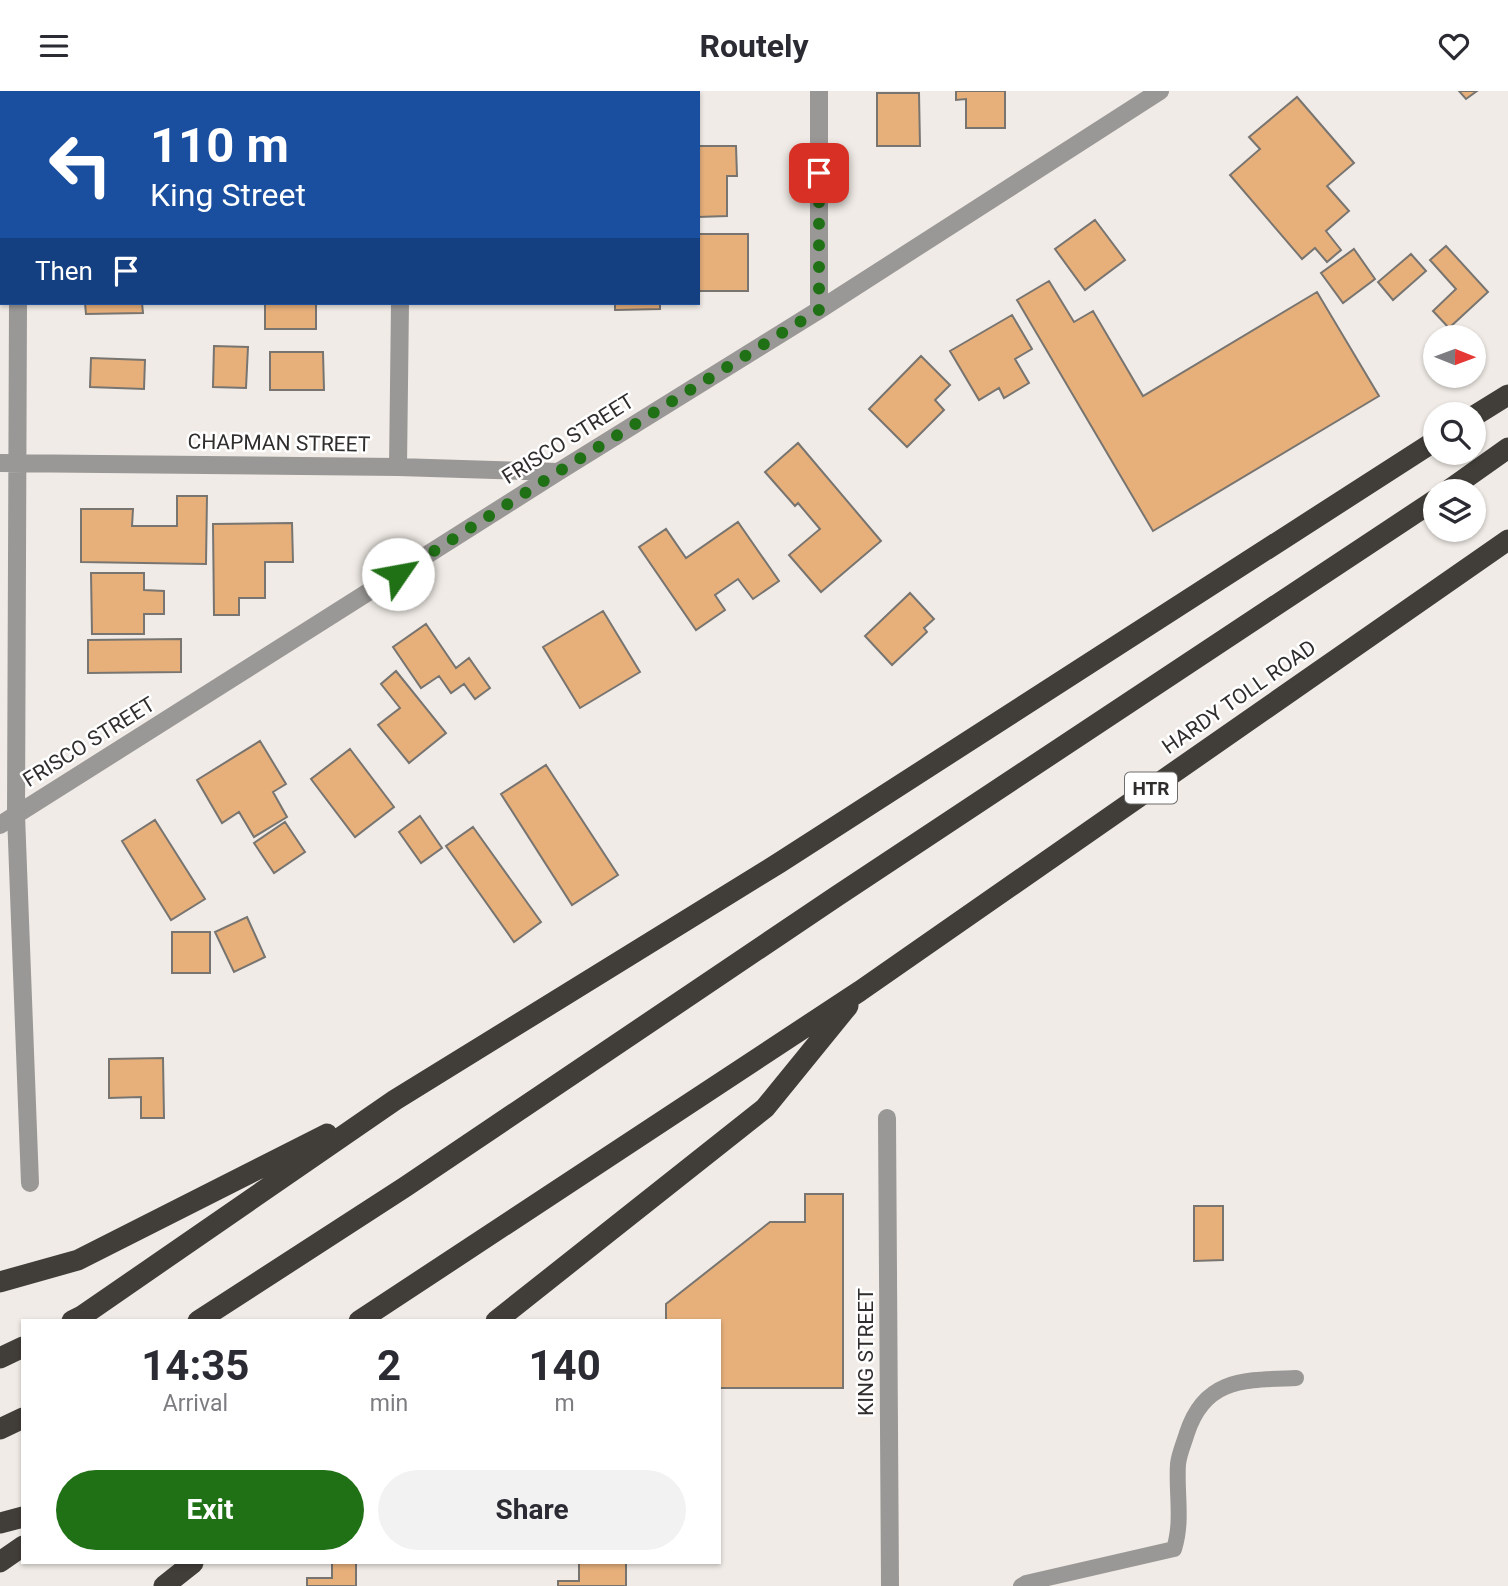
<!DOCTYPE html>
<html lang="en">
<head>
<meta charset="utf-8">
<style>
  :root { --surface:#fff; --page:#f2f2f3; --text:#2b2b33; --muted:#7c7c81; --accent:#207016 }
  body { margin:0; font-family:Roboto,sans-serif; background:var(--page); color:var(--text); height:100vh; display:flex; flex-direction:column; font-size:26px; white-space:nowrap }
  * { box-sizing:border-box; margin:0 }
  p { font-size:23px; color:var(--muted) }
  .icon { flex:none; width:38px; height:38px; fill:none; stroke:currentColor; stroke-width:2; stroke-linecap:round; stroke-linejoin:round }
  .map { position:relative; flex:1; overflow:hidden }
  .side { position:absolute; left:21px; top:1228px; width:700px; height:245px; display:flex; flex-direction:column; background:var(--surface); border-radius:0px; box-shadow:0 2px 5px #0004 }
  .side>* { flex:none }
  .top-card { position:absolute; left:0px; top:0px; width:700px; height:214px; box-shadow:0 2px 5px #0004; background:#1a4fa0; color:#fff; overflow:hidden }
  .needle { width:46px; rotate:91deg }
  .tools { position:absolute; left:1423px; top:234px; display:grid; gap:14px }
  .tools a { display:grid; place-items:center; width:63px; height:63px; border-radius:50%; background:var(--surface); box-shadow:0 2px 5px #0004; font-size:35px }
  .pin { position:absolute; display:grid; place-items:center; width:60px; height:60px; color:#fff; margin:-30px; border-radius:14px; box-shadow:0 4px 10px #0006 }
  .me { position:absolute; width:77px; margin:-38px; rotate:57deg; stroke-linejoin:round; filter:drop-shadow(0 0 5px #0008) }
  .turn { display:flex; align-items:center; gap:24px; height:147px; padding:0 35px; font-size:32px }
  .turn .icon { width:91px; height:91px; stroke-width:2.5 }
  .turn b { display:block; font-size:49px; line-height:60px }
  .then { display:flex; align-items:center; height:66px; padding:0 35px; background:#0003; gap:14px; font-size:26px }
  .eta { display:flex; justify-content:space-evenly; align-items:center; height:119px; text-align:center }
  .eta b { font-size:42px; font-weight:700; line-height:49px }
  .action { display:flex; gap:14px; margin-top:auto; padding:14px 35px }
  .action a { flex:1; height:80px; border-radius:42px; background:var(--accent); color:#fff; font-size:28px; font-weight:700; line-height:80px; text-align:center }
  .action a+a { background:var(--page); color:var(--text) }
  header { display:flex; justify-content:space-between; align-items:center; height:91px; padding:0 35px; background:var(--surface); font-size:32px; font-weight:700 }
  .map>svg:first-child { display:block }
</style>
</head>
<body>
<header><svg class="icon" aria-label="menu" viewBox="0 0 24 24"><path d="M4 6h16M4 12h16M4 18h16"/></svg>Routely<svg class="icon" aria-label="heart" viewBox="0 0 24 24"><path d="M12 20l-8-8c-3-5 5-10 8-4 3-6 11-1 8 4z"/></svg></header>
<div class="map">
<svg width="1508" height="1495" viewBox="0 0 1508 1495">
  <rect width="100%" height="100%" fill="#f0ebe6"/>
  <path fill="#e7b07b" stroke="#787470" stroke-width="2" d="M 87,0 L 130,0 L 130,2 L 87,2 Z
    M 213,0 L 331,0 L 331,2 L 213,2 Z
    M 956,0 L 1005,0 L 1005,37 L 966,37 L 966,8 L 956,9 Z
    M 1459,0 L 1477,0 L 1466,8 Z
    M 877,2 L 919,2 L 920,55 L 877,55 Z
    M 1297,6 L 1354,72 L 1327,95 L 1349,120 L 1326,140 L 1341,159 L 1327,171 L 1315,157 L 1302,168 L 1230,84 L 1260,58 L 1249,46 Z
    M 698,55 L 736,55 L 737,85 L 727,85 L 727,125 L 698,126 Z
    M 1095,129 L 1125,169 L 1085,199 L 1055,158 Z
    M 698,143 L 748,143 L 748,200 L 698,200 Z
    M 1446,155 L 1488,201 L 1449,237 L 1433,220 L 1456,198 L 1430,169 Z
    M 1354,158 L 1375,188 L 1343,212 L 1321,182 Z
    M 1411,163 L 1426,180 L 1393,209 L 1378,191 Z
    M 1049,190 L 1074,231 L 1093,220 L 1143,305 L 1317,201 L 1379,305 L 1153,440 L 1017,209 Z
    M 85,212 L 142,212 L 143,222 L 86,223 Z
    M 265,212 L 316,212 L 316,238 L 265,238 Z
    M 615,212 L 660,212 L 660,218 L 615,219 Z
    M 1012,224 L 1032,258 L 1015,268 L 1029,292 L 1004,307 L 999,297 L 979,309 L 950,260 Z
    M 214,255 L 248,256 L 246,297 L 213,296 Z
    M 270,261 L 323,261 L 324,299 L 270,299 Z
    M 921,265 L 950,294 L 935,309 L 944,319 L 907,356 L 869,318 Z
    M 91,267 L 145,269 L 144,298 L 90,296 Z
    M 798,352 L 881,450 L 821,501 L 789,464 L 820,438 L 798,412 L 795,415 L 765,381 Z
    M 177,405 L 207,405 L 206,473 L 81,471 L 81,418 L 133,418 L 132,435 L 177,435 Z
    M 738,431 L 779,490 L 753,508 L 738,488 L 715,504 L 725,519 L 696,539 L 639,456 L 666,438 L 686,467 Z
    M 292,432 L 293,471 L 265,471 L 265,507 L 239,507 L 239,524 L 214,524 L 213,433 Z
    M 91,482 L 144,482 L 144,499 L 164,500 L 164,523 L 144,523 L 144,543 L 92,543 Z
    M 910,502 L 934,528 L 924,537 L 927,541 L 892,574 L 865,545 Z
    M 603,520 L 640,581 L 580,617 L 543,556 Z
    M 426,533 L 456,577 L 469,567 L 490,597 L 475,608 L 464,593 L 451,602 L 439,585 L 421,597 L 393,556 Z
    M 181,548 L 181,581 L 88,582 L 88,549 Z
    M 396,580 L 446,642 L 409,672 L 378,634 L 400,617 L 381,593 Z
    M 260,650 L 286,693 L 273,701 L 287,726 L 254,746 L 239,721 L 222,732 L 197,689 Z
    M 350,658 L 394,716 L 355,746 L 311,688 Z
    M 546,674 L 618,784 L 572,814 L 501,703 Z
    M 420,725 L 442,757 L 421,772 L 399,741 Z
    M 155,729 L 205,808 L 171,829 L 122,750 Z
    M 285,731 L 305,761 L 274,782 L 254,752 Z
    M 473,736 L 541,831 L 514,851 L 446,755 Z
    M 247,826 L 265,866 L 234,881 L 215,841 Z
    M 172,841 L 210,841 L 210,882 L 172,882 Z
    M 163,967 L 164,1027 L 141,1027 L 141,1006 L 109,1007 L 109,968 Z
    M 805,1103 L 843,1103 L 843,1297 L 719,1297 L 719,1230 L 666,1230 L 666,1213 L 770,1131 L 805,1131 Z
    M 1194,1115 L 1223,1115 L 1223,1169 L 1194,1170 Z
    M 332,1472 L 356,1472 L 356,1495 L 307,1495 L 307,1487 L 332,1487 Z
    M 579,1472 L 626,1472 L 626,1495 L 558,1495 L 558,1490 L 579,1490 Z"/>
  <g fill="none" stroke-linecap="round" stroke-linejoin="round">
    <path stroke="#9a9896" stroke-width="16" d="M 1021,1495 L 1026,1492 L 1174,1458 C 1183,1430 1176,1401 1178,1373 C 1179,1363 1184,1352 1187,1342 C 1205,1286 1246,1289 1296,1287"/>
    <path stroke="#9a9896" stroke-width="18" d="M 18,2 L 18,0
      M 402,2 L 402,0
      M 18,212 L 16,724 L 30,1092
      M 819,219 L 819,0
      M 0,372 L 398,376 L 558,381
      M 398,376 L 400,212
      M 0,734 L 558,381 L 819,219 L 1160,0
      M 887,1027 L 890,1495"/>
    <path stroke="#413e3a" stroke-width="21" d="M 1474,325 L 1508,304
      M 1446,401 L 1508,357
      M 0,1191 L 78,1169 L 327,1043
      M 72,1230 L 82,1225 L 395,1009 L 779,772 L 1435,350
      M 198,1230 L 405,1096 L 837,805 L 1435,409
      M 359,1230 L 860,900 L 1508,449
      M 496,1230 L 765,1017 L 848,915
      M 0,1267 L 23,1256
      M 0,1338 L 23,1327
      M 0,1432 L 23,1426
      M 0,1471 L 23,1455
      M 164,1495 L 193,1472"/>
  </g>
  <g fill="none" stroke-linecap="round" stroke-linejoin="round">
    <path stroke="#207016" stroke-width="12" stroke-dasharray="0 21.6" d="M 398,483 L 558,381 L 819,219 L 819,82"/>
  </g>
  <g text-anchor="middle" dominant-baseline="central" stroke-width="5" stroke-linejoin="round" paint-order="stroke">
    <rect fill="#fff" stroke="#6e6d6b" stroke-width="2" x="1125" y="681.5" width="52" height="31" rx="5"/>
    <g font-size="19" font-weight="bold" fill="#302e2c">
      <text x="1151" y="697">HTR</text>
    </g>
    <g font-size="21" fill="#302e2c" stroke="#fff">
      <text transform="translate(568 348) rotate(-32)">FRISCO STREET</text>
      <text transform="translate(279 352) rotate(1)">CHAPMAN STREET</text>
      <text transform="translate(1239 606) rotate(-35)">HARDY TOLL ROAD</text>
      <text transform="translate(89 651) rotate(-32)">FRISCO STREET</text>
      <text transform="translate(866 1261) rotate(-90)">KING STREET</text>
    </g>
  </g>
</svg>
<div class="tools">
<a><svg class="needle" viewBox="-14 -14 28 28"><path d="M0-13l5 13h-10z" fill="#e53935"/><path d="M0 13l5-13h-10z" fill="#7c7c81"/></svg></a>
<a><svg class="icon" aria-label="search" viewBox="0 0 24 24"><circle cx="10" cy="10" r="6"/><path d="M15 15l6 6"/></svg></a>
<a><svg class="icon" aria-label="layers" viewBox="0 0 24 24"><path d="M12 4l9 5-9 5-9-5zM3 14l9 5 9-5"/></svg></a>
</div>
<div class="pin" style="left:819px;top:82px;background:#d93025"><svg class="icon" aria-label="arrive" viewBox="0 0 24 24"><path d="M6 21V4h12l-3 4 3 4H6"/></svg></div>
<svg class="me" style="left:398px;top:483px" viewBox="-20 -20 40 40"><circle r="19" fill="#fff"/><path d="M0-13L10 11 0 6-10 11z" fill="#207016"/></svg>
<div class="top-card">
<div class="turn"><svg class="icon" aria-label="left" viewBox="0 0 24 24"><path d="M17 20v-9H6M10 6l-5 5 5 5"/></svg><div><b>110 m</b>King Street</div></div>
<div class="then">Then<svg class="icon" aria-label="arrive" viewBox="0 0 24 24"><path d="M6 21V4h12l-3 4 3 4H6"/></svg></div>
</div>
<section class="side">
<div class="eta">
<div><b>14:35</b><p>Arrival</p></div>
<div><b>2</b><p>min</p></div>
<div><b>140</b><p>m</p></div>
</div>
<div class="action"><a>Exit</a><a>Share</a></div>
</section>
</div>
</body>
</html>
